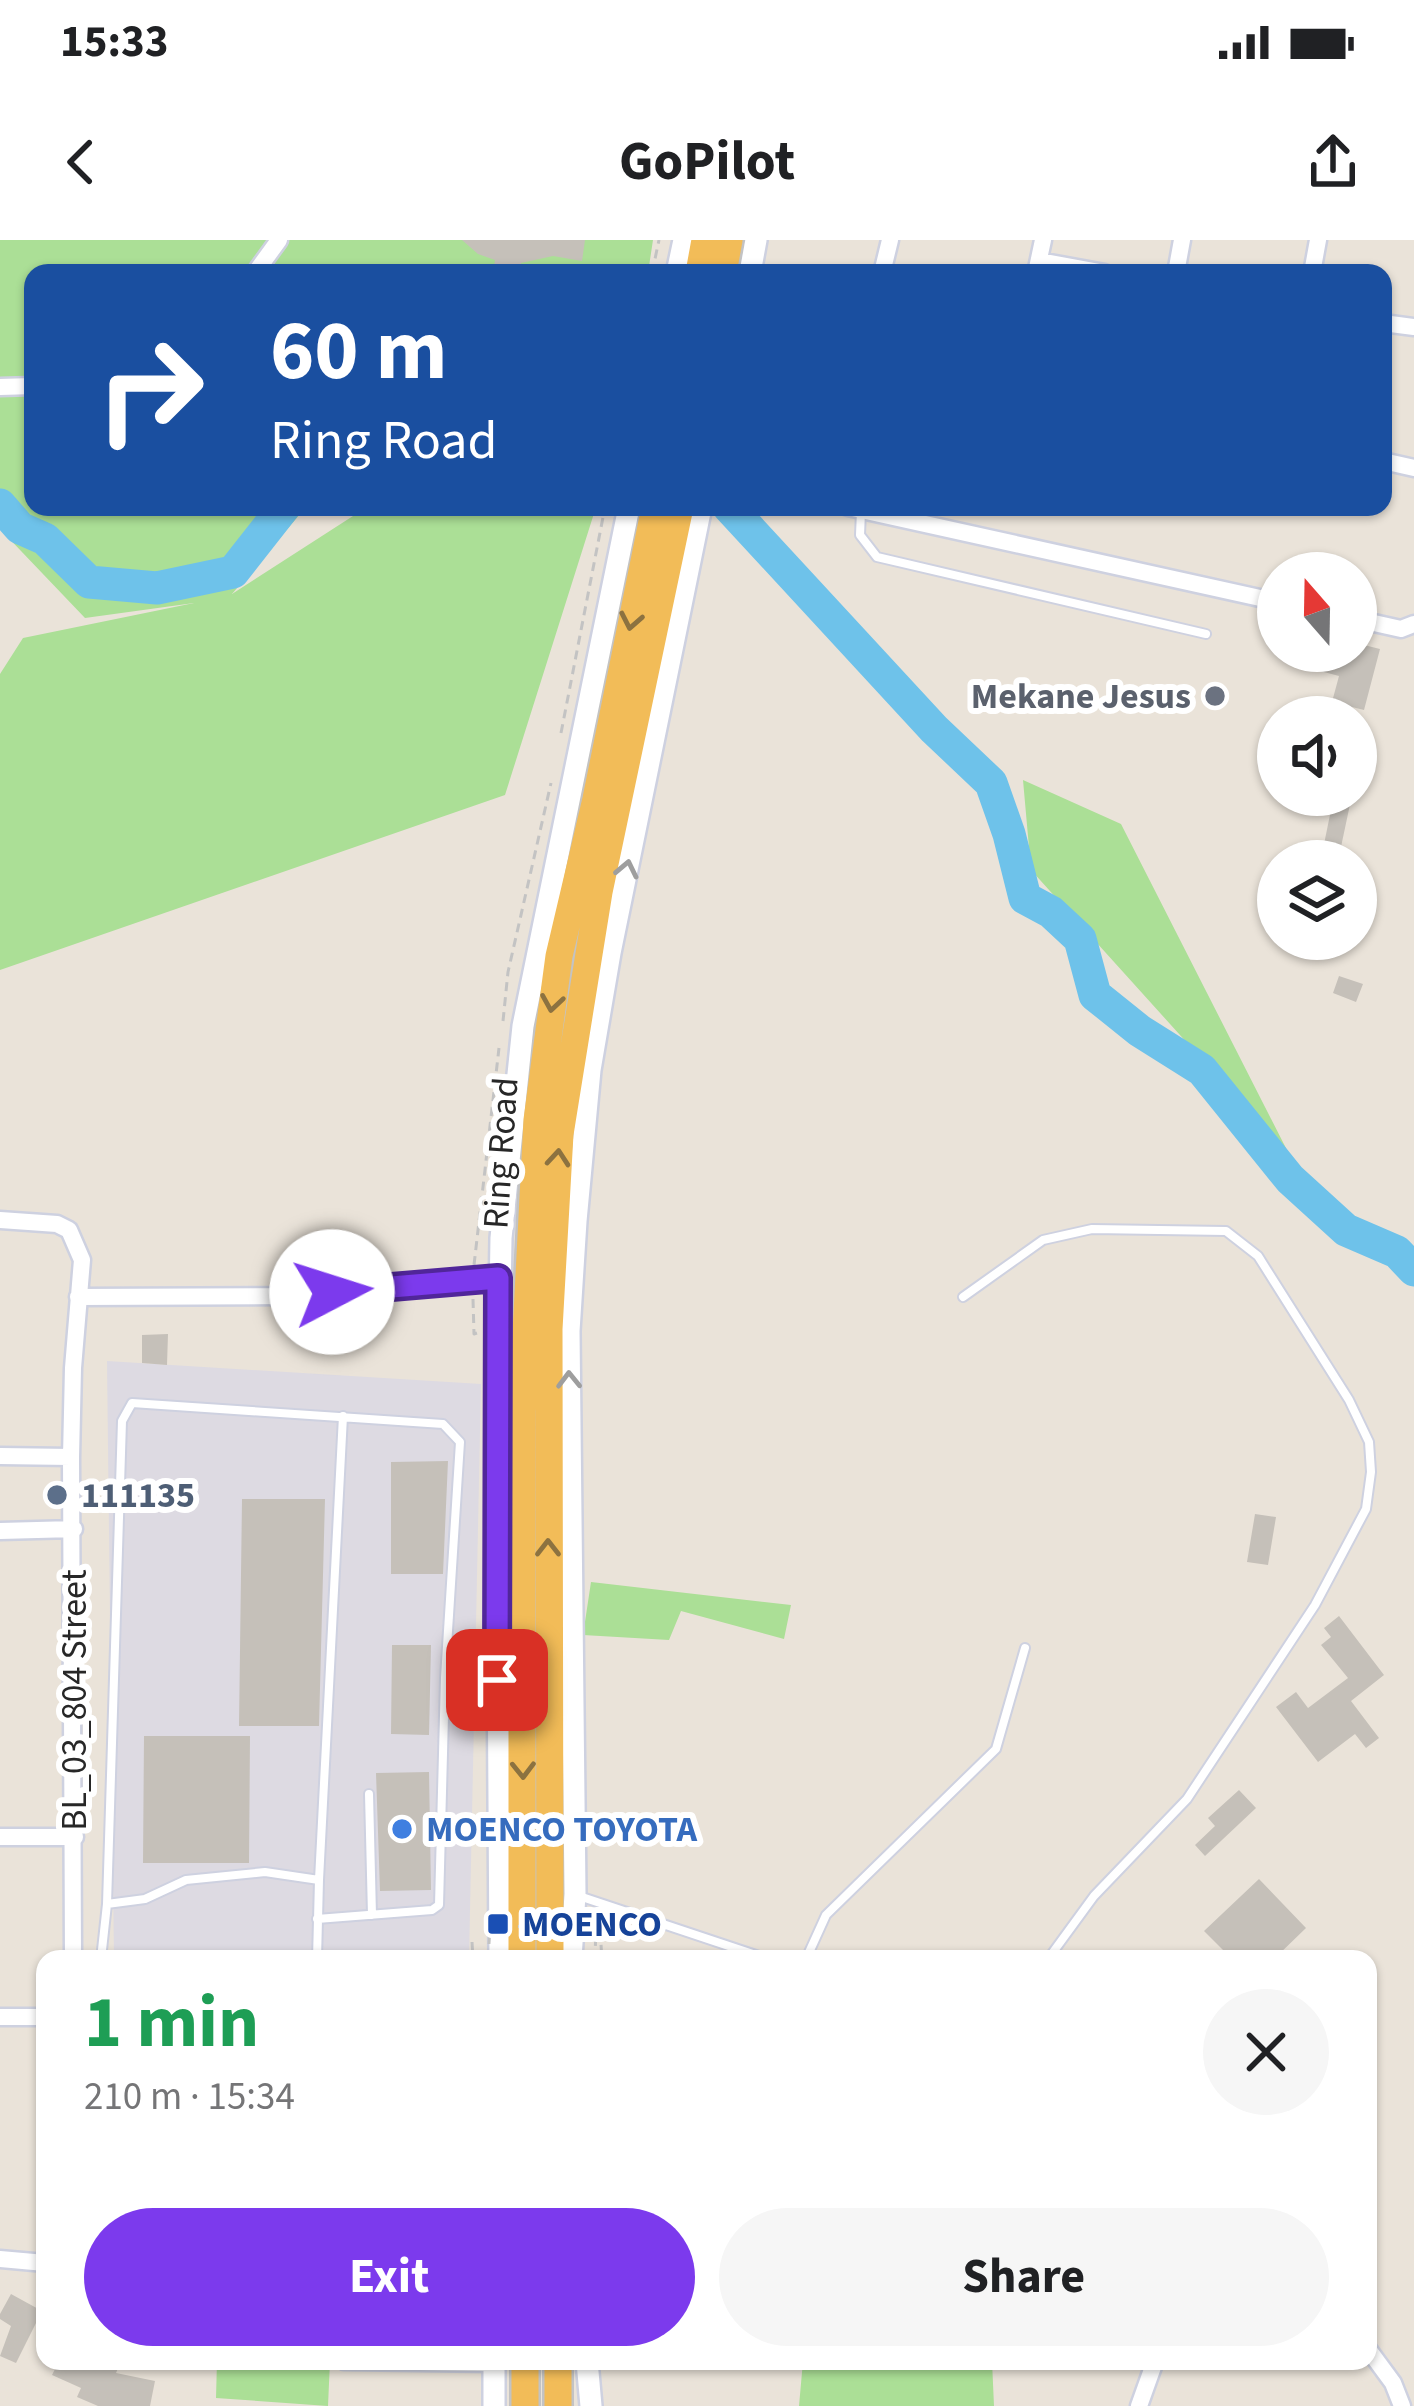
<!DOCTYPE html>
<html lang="en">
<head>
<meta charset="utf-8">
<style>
  :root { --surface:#fff; --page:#f6f6f6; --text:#202124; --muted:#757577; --accent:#7c3aed }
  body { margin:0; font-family:"Source Sans 3",sans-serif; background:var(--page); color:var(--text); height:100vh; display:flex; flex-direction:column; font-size:45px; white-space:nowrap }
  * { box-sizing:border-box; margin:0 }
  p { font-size:39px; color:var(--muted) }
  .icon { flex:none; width:66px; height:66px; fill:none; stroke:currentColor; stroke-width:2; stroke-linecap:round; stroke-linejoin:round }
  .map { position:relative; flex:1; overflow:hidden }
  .drawer { position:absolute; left:36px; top:1710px; width:1341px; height:420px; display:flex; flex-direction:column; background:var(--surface); border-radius:24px; box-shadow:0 3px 9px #0004 }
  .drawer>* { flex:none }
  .hud { position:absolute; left:24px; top:24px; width:1368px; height:252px; border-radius:24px; box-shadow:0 3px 9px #0004; background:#1a4fa0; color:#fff; overflow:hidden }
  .needle { width:78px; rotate:340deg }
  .buttons { position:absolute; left:1257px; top:312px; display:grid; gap:24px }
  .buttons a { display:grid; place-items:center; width:120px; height:120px; border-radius:50%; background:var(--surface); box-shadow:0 3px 9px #0004; font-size:60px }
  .pin { position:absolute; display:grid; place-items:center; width:102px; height:102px; color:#fff; margin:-51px; border-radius:24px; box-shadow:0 6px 18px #0006 }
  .me { position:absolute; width:132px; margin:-66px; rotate:85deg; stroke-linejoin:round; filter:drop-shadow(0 0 9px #0008) }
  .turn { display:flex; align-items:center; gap:42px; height:252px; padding:0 48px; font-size:54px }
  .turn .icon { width:156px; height:156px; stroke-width:2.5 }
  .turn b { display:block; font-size:84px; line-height:102px }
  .round { display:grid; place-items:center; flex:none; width:126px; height:126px; border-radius:63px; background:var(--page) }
  .summary { display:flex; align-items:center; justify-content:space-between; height:204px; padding:0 48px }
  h1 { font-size:72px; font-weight:700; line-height:90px; color:#1e9e55 }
  .cta { display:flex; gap:24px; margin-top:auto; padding:24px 48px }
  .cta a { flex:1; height:138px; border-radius:72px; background:var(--accent); color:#fff; font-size:48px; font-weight:700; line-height:138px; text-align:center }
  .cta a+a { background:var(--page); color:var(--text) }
  .status { display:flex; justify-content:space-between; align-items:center; height:84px; padding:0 60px; background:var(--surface); direction:ltr }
  .status svg { height:33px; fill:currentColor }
  header { display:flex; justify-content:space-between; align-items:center; height:156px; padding:0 48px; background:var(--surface); font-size:54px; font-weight:700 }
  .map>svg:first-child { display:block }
</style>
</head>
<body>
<div class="status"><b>15:33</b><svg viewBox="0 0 49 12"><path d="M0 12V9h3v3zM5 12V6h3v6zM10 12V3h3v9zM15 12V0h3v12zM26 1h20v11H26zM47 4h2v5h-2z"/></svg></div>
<header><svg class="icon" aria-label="back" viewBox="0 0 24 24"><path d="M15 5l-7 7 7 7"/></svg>GoPilot<svg class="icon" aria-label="share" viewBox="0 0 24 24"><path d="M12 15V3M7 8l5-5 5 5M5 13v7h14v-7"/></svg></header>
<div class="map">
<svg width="1414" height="2166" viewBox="0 0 1414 2166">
  <rect width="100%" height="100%" fill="#eae3d9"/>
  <path fill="#dddae2" d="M 107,1121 L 481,1144 L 469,1719 L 114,1719 Z"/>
  <path fill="#abdf96" d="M 0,0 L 653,0 L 648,33 L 33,33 L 33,267 L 306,267 L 232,354 L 367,267 L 596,267 L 505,555 L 0,730 L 0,434 L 23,398 L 194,363 L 85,378 L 0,289 Z
    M 1023,540 L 1121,584 L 1291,918 L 1031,630 Z
    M 591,1342 L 791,1365 L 784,1399 L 681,1371 L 669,1400 L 583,1395 Z
    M 217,2121 L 330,2121 L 328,2166 L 216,2158 Z
    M 803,2121 L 992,2121 L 994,2166 L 799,2166 Z"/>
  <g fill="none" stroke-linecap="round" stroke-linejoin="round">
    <path stroke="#6ec2ea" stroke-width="33" d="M 0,265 L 20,288 L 45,299 L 89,342 L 157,348 L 233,332 L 284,267
      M 729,267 L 934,489 L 991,543 L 1009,594 L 1025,658 L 1051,672 L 1080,699 L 1095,755 L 1140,791 L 1202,830 L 1290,939 L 1346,990 L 1397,1012 L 1414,1030"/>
  </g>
  <path fill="#c5c0b9" d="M 462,0 L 585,0 L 582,21 L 553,16 L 521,23 L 519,33 L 493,33 L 495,20 L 478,14 Z
    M 1356,403 L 1380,409 L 1364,470 L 1332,462 L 1339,436 L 1305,427 L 1309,411 L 1356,411 Z
    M 1334,555 L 1352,555 L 1338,621 L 1321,619 Z
    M 1339,736 L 1363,744 L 1356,762 L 1333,753 Z
    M 168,1094 L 167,1125 L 142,1123 L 142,1095 Z
    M 448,1221 L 443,1334 L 391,1334 L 391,1222 Z
    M 242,1259 L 325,1259 L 319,1486 L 239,1486 Z
    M 1255,1274 L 1276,1277 L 1268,1325 L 1247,1322 Z
    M 1339,1376 L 1384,1435 L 1351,1461 L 1379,1498 L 1366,1508 L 1355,1494 L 1318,1522 L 1276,1467 L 1296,1452 L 1308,1468 L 1348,1438 L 1321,1405 L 1331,1397 L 1324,1388 Z
    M 392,1405 L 431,1405 L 429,1495 L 391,1494 Z
    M 144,1496 L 250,1496 L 249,1623 L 143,1623 Z
    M 429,1532 L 431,1650 L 380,1651 L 376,1533 Z
    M 1239,1550 L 1256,1568 L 1205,1616 L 1195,1605 L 1215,1586 L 1208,1578 Z
    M 1259,1639 L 1306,1688 L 1274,1719 L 1232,1719 L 1204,1691 Z
    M 11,2054 L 42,2071 L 16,2123 L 0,2116 L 11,2086 L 0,2079 L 0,2074 Z
    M 59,2121 L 121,2121 L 116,2133 L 155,2141 L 150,2166 L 98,2166 L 77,2157 L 81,2148 L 52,2135 Z"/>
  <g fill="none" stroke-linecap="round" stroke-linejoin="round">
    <g stroke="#ced1e0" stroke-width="12">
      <path id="service" d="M 861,271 L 860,295 L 877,317 L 1206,394
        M 963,1057 L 1043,1000 L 1092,989 L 1226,991 L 1258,1016 L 1349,1160 L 1369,1202 L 1371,1232 L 1366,1269 L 1315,1365 L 1187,1559 L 1094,1656 L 1048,1719
        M 369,1554 L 372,1675
        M 319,1640 L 343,1176
        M 576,1655 L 768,1719
        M 107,1664 L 145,1659 L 186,1640 L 265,1632 L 319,1640 L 317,1719
        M 101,1719 L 107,1664 L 122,1181 L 132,1163 L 443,1184 L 460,1202 L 445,1438 L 439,1665 L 432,1670 L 317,1679
        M 806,1719 L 826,1675 L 996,1509 L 1025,1408"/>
    </g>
    <g stroke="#ced1e0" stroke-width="21">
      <path id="minor" d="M 1039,21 L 1105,33
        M 255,33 L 279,0
        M 882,33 L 890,0
        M 1036,33 L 1043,0
        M 1176,33 L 1182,0
        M 1312,33 L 1318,0
        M 1383,83 L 1414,87
        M 0,147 L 33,146
        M 1383,221 L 1414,228
        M 848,267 L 1278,362
        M 1356,379 L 1401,389 L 1414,384
        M 0,980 L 57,984 L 69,990 L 82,1020 L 73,1128 L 71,1217 L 73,1719
        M 78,1057 L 285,1056 L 498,1038
        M 0,1216 L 71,1217
        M 0,1291 L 74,1289
        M 0,1597 L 75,1597
        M 0,1777 L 45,1777
        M 0,2019 L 45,2023
        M 1368,2109 L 1393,2143 L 1402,2166
        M 344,2121 L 494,2123
        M 1139,2166 L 1154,2124"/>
    </g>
    <g stroke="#ced1e0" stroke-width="26">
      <path id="tertiary" d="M 677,33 L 684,0
        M 750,33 L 756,0
        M 500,1719 L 497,1244 L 501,998 L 523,786 L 629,267
        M 571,1719 L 575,1654 L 569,1091 L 576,981 L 590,830 L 610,713 L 701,267
        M 494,2121 L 494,2166
        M 587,2121 L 591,2166"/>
    </g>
    <g stroke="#c3c3c3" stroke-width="32">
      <path id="trunk" d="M 699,33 L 705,0
        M 723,33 L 729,0
        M 522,1719 L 522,1171 L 537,880 L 559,716 L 596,559 L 655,267
        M 550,1719 L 549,1089 L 560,894 L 599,652 L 680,267
        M 525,2166 L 525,2121
        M 558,2166 L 558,2121"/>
    </g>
    <path stroke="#c3c3c3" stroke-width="3" stroke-dasharray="9 6" stroke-linecap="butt" d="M 652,33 L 659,0
      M 561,493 L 605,267
      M 503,781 L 508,732 L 551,543
      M 474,1025 L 499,808
      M 473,1059 L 474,1094 L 477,1093
      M 600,1690 L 602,1719
      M 472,1702 L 473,1719"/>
    <use href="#service" stroke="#fff" stroke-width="8"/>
    <use href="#minor" stroke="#fff" stroke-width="16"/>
    <use href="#tertiary" stroke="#fff" stroke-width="21"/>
    <use href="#trunk" stroke="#f2bc58" stroke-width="27"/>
    <path stroke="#c3c3c3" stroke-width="3" stroke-dasharray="9 6" stroke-linecap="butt" d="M 488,1719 L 490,1687 L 596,1685 L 595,1719"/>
  </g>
  <defs><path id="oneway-chevron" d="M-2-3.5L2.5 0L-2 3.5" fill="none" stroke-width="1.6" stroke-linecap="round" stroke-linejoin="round" transform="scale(3)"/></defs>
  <g stroke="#8c7240">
    <use href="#oneway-chevron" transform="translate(631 381) rotate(101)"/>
    <use href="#oneway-chevron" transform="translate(552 763) rotate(99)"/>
    <use href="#oneway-chevron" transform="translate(558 918) rotate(-85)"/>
    <use href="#oneway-chevron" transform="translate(548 1308) rotate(-90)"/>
    <use href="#oneway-chevron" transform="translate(523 1530) rotate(89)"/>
  </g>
  <g stroke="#9e9e9e">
    <use href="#oneway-chevron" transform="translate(627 629) rotate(-78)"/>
    <use href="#oneway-chevron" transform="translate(569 1140) rotate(-91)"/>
  </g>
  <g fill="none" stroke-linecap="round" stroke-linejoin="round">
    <g stroke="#51269a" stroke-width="30">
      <path id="route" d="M 332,1052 L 498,1038 L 497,1440"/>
    </g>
    <use href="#route" stroke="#7c3aed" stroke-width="21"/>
  </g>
  <circle fill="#6b7280" stroke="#fff" stroke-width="4.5" cx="1215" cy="456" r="12"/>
  <circle fill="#5c6f8a" stroke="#fff" stroke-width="4.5" cx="57" cy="1255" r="12"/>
  <circle fill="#3f7fe0" stroke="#fff" stroke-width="4.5" cx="402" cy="1589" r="12"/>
  <rect fill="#1a4fb4" stroke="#fff" stroke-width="4.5" x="486" y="1672" width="24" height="24" rx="6"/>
  <g text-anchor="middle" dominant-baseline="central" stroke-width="12" stroke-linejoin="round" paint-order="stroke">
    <g font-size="36" font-weight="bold" fill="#5b616d" stroke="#fff" text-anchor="end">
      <text x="1191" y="456">Mekane Jesus</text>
    </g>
    <g font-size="36" fill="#272727" stroke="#fff">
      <text transform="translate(501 913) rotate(-86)">Ring Road</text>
      <text transform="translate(74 1460) rotate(-90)">BL_03_804 Street</text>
    </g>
    <g font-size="36" font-weight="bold" fill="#4e5e75" stroke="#fff" text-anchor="start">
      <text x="81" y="1255">111135</text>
    </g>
    <g font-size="36" font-weight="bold" fill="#366cbe" stroke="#fff" text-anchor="start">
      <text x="426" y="1589">MOENCO TOYOTA</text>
    </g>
    <g font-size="36" font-weight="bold" fill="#164399" stroke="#fff" text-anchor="start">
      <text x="522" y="1684">MOENCO</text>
    </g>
  </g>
</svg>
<div class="buttons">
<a><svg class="needle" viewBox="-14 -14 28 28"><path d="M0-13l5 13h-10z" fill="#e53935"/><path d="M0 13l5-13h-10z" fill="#757577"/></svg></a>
<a><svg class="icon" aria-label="sound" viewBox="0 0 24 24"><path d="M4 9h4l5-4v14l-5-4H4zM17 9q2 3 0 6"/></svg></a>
<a><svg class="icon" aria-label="layers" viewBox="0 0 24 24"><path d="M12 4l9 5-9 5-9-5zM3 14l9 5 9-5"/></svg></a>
</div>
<div class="pin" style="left:497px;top:1440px;background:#d93025"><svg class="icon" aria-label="arrive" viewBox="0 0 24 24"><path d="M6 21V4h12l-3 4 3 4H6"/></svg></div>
<svg class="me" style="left:332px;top:1052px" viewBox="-20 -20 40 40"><circle r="19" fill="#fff"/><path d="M0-13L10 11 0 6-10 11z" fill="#7c3aed"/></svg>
<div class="hud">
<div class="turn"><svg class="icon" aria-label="right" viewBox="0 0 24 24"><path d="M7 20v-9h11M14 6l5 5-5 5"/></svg><div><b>60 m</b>Ring Road</div></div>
</div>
<section class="drawer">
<div class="summary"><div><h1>1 min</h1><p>210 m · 15:34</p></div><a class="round"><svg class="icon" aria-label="close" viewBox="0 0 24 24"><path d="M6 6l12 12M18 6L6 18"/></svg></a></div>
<div class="cta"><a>Exit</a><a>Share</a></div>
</section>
</div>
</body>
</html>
